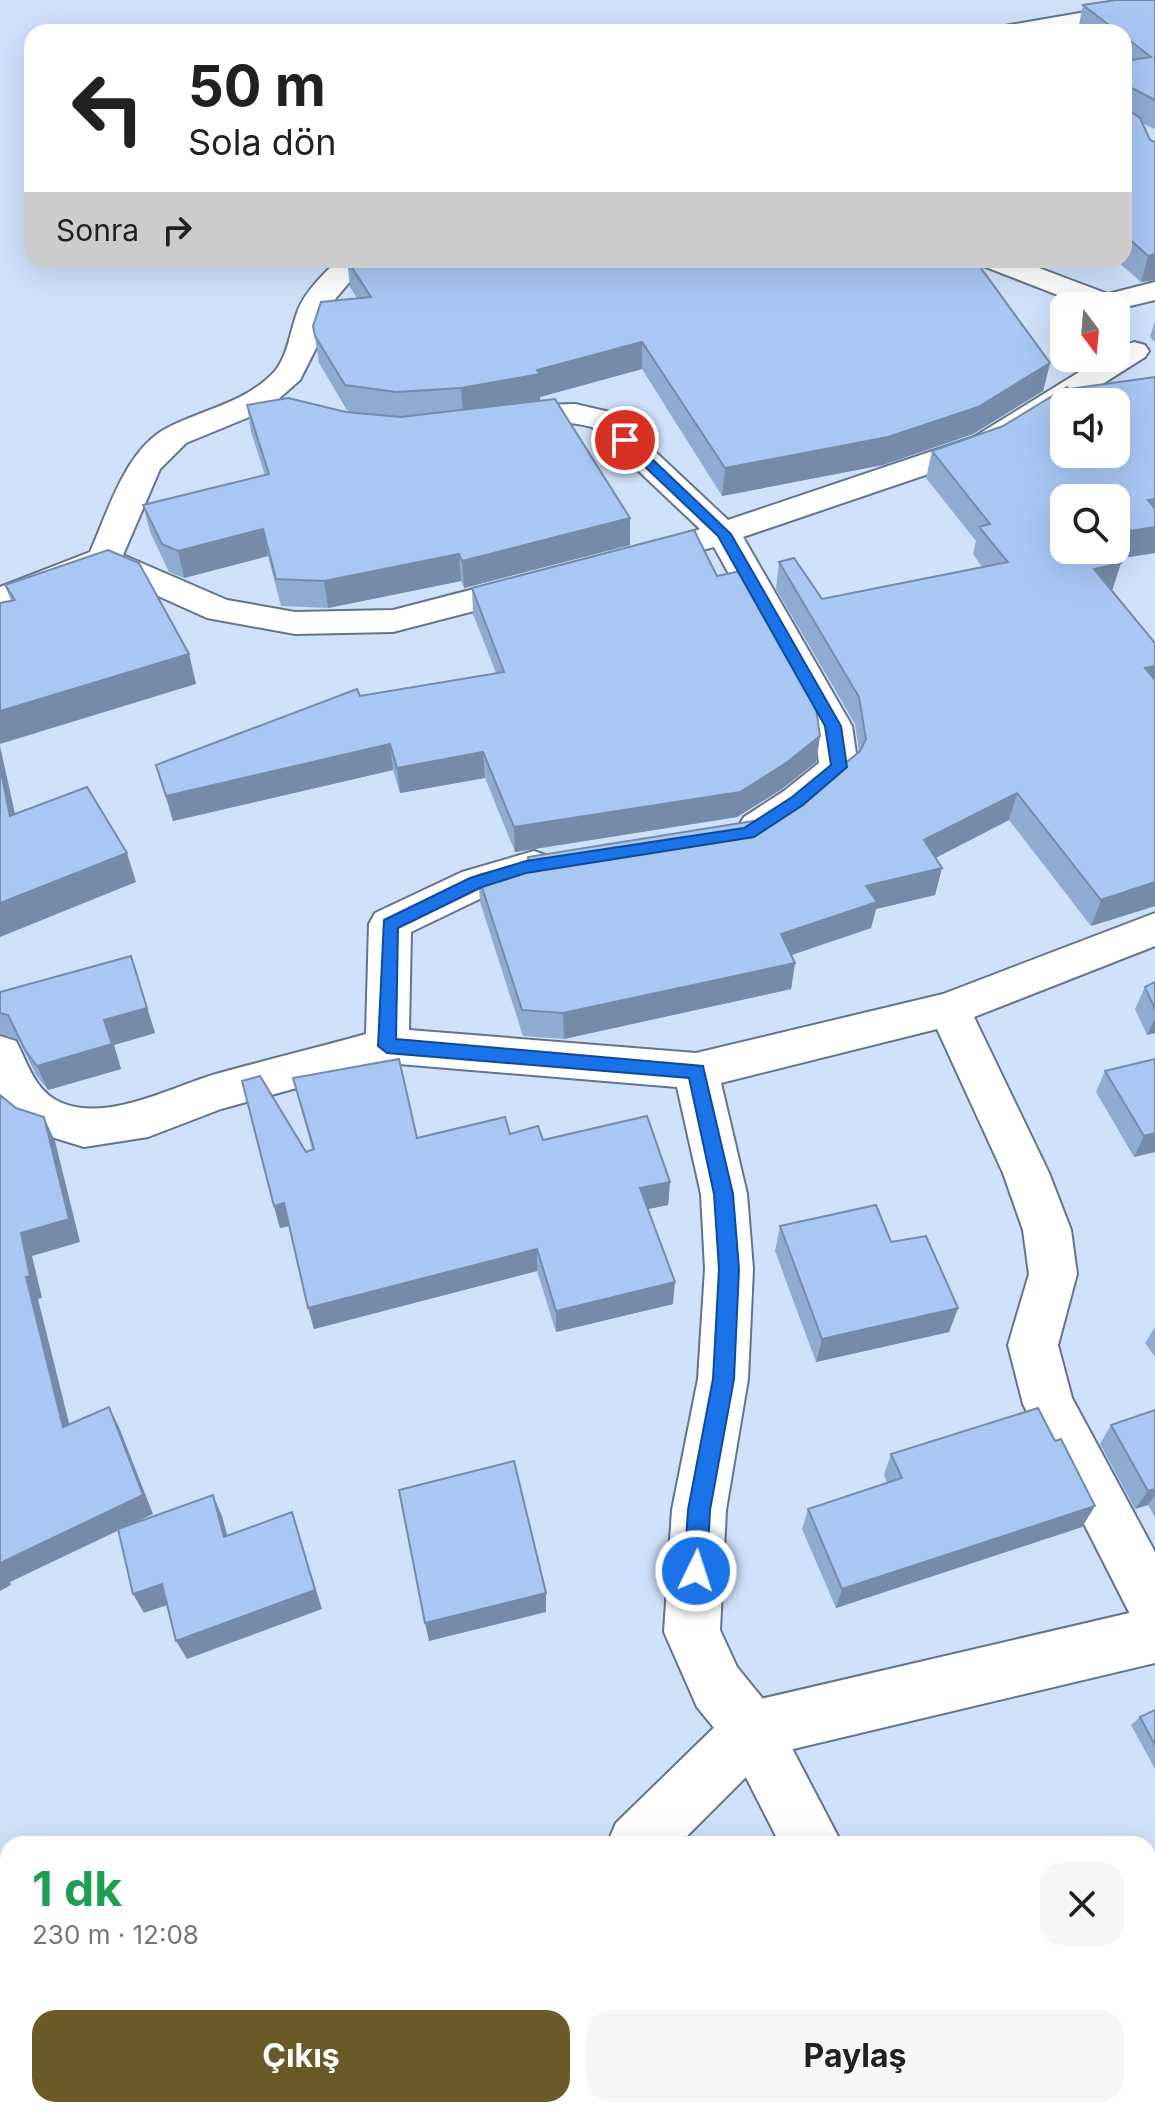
<!DOCTYPE html>
<html lang="tr">
<head>
<meta charset="utf-8">
<style>
  :root { --surface:#fff; --page:#f6f6f6; --text:#202124; --muted:#757577; --accent:#6a5a28 }
  body { margin:0; font-family:Inter,sans-serif; background:var(--page); color:var(--text); height:100vh; display:flex; flex-direction:column; font-size:30px; white-space:nowrap }
  * { box-sizing:border-box; margin:0 }
  p { font-size:26px; color:var(--muted) }
  .icon { flex:none; width:44px; height:44px; fill:none; stroke:currentColor; stroke-width:2; stroke-linecap:round; stroke-linejoin:round }
  .map { position:relative; flex:1; overflow:hidden }
  .drawer { position:absolute; left:0px; top:1836px; width:1156px; height:282px; display:flex; flex-direction:column; background:var(--surface); border-radius:24px 24px 0 0; box-shadow:0 8px 32px #0002 }
  .drawer>* { flex:none }
  .guide { position:absolute; left:24px; top:24px; width:1108px; height:244px; border-radius:24px; box-shadow:0 8px 32px #0002; background:#fff; color:var(--text); overflow:hidden }
  .needle { width:52px; rotate:164deg }
  .fabs { position:absolute; left:1050px; top:292px; display:grid; gap:16px }
  .fabs a { display:grid; place-items:center; width:80px; height:80px; border-radius:16px; background:var(--surface); box-shadow:0 8px 32px #0002; font-size:40px }
  .pin { position:absolute; display:grid; place-items:center; width:68px; height:68px; color:#fff; margin:-34px; border:4px solid #fff; border-radius:50%; box-shadow:0 2px 8px #0007 }
  .me { position:absolute; width:88px; margin:-44px; rotate:4deg; stroke-linejoin:round; filter:drop-shadow(0 0 6px #0008) }
  .turn { display:flex; align-items:center; gap:28px; height:168px; padding:0 32px; font-size:36px }
  .turn .icon { width:104px; height:104px; stroke-width:2.5 }
  .turn b { display:block; font-size:56px; line-height:68px }
  .then { display:flex; align-items:center; height:76px; padding:0 32px; background:#0003; gap:16px; font-size:30px }
  .round { display:grid; place-items:center; flex:none; width:84px; height:84px; border-radius:24px; background:var(--page) }
  .headline { display:flex; align-items:center; justify-content:space-between; height:136px; padding:0 32px }
  h1 { font-size:48px; font-weight:700; line-height:60px; color:#1e9e55 }
  .primary-button { display:flex; gap:16px; margin-top:auto; padding:16px 32px }
  .primary-button a { flex:1; height:92px; border-radius:24px; background:var(--accent); color:#fff; font-size:32px; font-weight:700; line-height:92px; text-align:center }
  .primary-button a+a { background:var(--page); color:var(--text) }
  .map>svg:first-child { display:block }
</style>
</head>
<body>
<div class="map">
<svg width="1155" height="2117" viewBox="0 0 1155 2117">
  <rect width="100%" height="100%" fill="#d0e1fb"/>
  <g fill="none" stroke-linecap="round" stroke-linejoin="round">
    <g stroke="#64748a" stroke-width="4">
      <path id="minor" d="M 1155,0 L 1155,14 L 1046,32 L 998,32 L 1002,27 L 1010,25 Z
        M 338,260 L 368,260 L 326,310 L 319,342 L 300,380 L 266,410 L 186,443 L 160,469 L 123,555 L 227,600 L 295,612 L 393,610 L 528,575 L 540,578 L 545,586 L 540,594 L 393,632 L 295,634 L 207,618 L 103,571 L 0,610 L 0,587 L 90,552 C 108,512 125,450 167,428 C 203,409 246,403 275,371 C 288,355 290,332 297,313 C 303,294 323,274 338,260 Z
        M 979,260 L 1018,260 L 1108,294 L 1155,282 L 1155,300 L 1126,307 L 1116,314 L 1116,306 L 1086,306 L 983,266 Z
        M 1134,342 L 1145,345 L 1149,351 L 1145,357 L 1074,402 L 1064,402 L 1064,408 L 996,451 L 743,537 L 852,726 L 858,767 L 853,776 L 812,811 L 772,837 L 758,841 L 744,837 L 738,827 L 744,817 L 784,791 L 819,763 L 814,726 L 714,547 L 695,552 L 683,549 L 678,542 L 683,535 L 700,529 L 592,427 C 573,422 553,421 533,424 C 520,426 509,430 495,427 L 490,420 L 495,413 L 537,405 L 575,404 L 614,413 L 728,520 L 974,437 L 1102,358 L 1116,358 L 1116,349 Z
        M 534,851 L 548,856 L 554,866 L 548,876 L 490,894 L 411,932 L 409,1030 L 696,1053 L 943,994 L 1155,913 L 1155,946 L 974,1017 L 1049,1173 L 1071,1230 L 1077,1274 L 1058,1345 L 1072,1398 L 1155,1552 L 1155,1634 L 1136,1626 L 1023,1404 L 1008,1345 L 1029,1274 L 1023,1230 L 1003,1173 L 937,1029 L 721,1083 L 747,1194 L 753,1269 L 748,1379 L 726,1510 L 720,1630 L 737,1667 L 772,1710 L 842,1844 L 780,1844 L 732,1750 L 697,1707 L 664,1632 L 672,1510 L 698,1379 L 705,1269 L 701,1194 L 677,1087 L 387,1063 L 221,1109 L 148,1137 L 84,1147 L 29,1130 L 7,1112 L 0,1101 L 0,1036 L 16,1041 C 28,1064 35,1092 62,1103 C 109,1122 171,1087 216,1074 C 266,1060 316,1048 366,1034 L 369,924 L 375,913 L 462,872 Z
        M 920,2110 L 986,2110 L 989,2117 L 922,2117 Z"/>
    </g>
    <g stroke="#64748a" stroke-width="4">
      <path id="tertiary" d="M 1155,1607 L 1155,1663 L 768,1755 L 679,1844 L 607,1844 L 616,1823 L 732,1710 L 752,1701 Z
        M 332,2110 L 401,2110 L 399,2117 L 329,2117 Z"/>
    </g>
    <use href="#minor" fill="#fff" fill-rule="evenodd"/>
    <use href="#tertiary" fill="#fff" fill-rule="evenodd"/>
  </g>
  <path fill="#90abd1" d="M 1155,0 L 1155,129 L 1142,123 L 1150,140 L 1155,142 L 1155,280 L 1141,282 L 1116,260 L 1124,260 L 1124,32 L 1080,32 L 1078,30 L 1083,5 Z
    M 347,260 L 981,268 L 1050,363 L 1043,391 L 973,434 L 883,465 L 722,496 L 642,369 L 540,397 L 540,401 L 630,545 L 464,588 L 461,581 L 328,608 L 281,606 L 268,556 L 184,578 L 169,572 L 150,532 L 143,505 L 265,475 L 251,432 L 247,405 L 348,412 L 319,363 L 313,326 L 357,298 L 350,287 Z
    M 1155,321 L 1155,342 L 1150,337 Z
    M 1155,377 L 1155,553 L 1117,559 L 1112,591 L 1155,906 L 1091,926 L 1009,820 L 935,858 L 942,868 L 935,895 L 876,909 L 871,928 L 791,955 L 795,963 L 791,989 L 564,1039 L 523,1036 L 480,902 L 478,875 L 528,863 L 528,857 L 766,819 L 818,786 L 859,752 L 855,724 L 776,589 L 779,562 L 822,599 L 982,567 L 973,554 L 976,541 L 926,478 L 932,451 L 1003,426 L 1069,389 Z
    M 717,576 L 820,736 L 816,762 L 782,789 L 737,817 L 515,852 L 485,778 L 400,793 L 393,770 L 173,821 L 156,765 L 360,696 L 496,673 L 473,614 L 472,588 Z
    M 5,585 L 189,654 L 196,684 L 11,601 Z
    M 131,956 L 155,1033 L 114,1045 L 121,1069 L 48,1090 L 36,1075 L 19,1040 L 0,1034 L 0,992 Z
    M 1155,982 L 1155,1033 L 1147,1035 L 1135,1009 L 1145,987 Z
    M 1105,1071 L 1155,1152 L 1134,1157 L 1096,1092 Z
    M 293,1078 L 417,1138 L 510,1134 L 543,1140 L 670,1182 L 668,1205 L 648,1209 L 673,1304 L 556,1332 L 537,1271 L 314,1329 L 289,1226 L 280,1228 L 274,1206 L 306,1152 L 312,1149 Z
    M 780,1226 L 891,1242 L 958,1308 L 949,1332 L 816,1362 L 775,1251 Z
    M 1155,1327 L 1155,1357 L 1145,1343 Z
    M 1155,1410 L 1155,1517 L 1148,1505 L 1135,1509 L 1100,1444 L 1111,1425 Z
    M 1055,1441 L 1095,1506 L 1082,1527 L 836,1608 L 802,1529 L 808,1509 L 887,1483 L 884,1475 L 891,1454 Z
    M 1155,1710 L 1155,1769 L 1131,1725 L 1140,1717 Z"/>
  <path fill="#768baa" d="M 1155,254 L 1155,280 L 1141,282 L 1148,256 Z
    M 962,260 L 982,260 L 981,268 Z
    M 642,342 L 642,369 L 540,397 L 540,402 L 463,415 L 461,388 L 537,370 Z
    M 1050,363 L 1043,391 L 973,434 L 883,465 L 722,496 L 725,468 Z
    M 1155,499 L 1155,525 L 1148,500 Z
    M 630,518 L 630,545 L 464,588 L 462,561 Z
    M 1155,527 L 1155,553 L 1088,563 L 1092,550 L 1116,550 L 1116,533 Z
    M 263,529 L 268,556 L 184,578 L 178,551 Z
    M 459,554 L 461,581 L 328,608 L 324,581 Z
    M 1121,563 L 1112,591 L 1094,569 Z
    M 189,654 L 196,684 L 0,744 L 0,711 Z
    M 1155,666 L 1155,691 L 1145,668 Z
    M 820,736 L 816,762 L 782,789 L 737,817 L 515,852 L 514,827 Z
    M 390,744 L 393,770 L 173,821 L 166,796 Z
    M 0,746 L 22,845 L 10,816 L 0,767 Z
    M 483,752 L 485,778 L 400,793 L 397,768 Z
    M 1017,793 L 1009,820 L 918,867 L 924,840 Z
    M 127,853 L 136,882 L 0,937 L 0,903 Z
    M 942,868 L 935,895 L 876,909 L 871,928 L 777,960 L 781,934 L 866,886 Z
    M 1155,882 L 1155,906 L 1091,926 L 1101,900 Z
    M 131,956 L 155,1033 L 114,1045 L 121,1069 L 48,1090 L 37,1066 L 104,1020 Z
    M 795,963 L 791,989 L 564,1039 L 563,1013 Z
    M 1155,1018 L 1155,1033 L 1147,1035 Z
    M 44,1117 L 55,1141 L 80,1242 L 32,1256 L 42,1298 L 38,1299 L 75,1447 L 63,1427 L 26,1277 L 21,1233 Z
    M 1155,1133 L 1155,1152 L 1134,1157 L 1144,1136 Z
    M 670,1182 L 668,1205 L 639,1211 L 640,1188 Z
    M 284,1203 L 290,1226 L 280,1228 L 274,1206 Z
    M 537,1249 L 537,1271 L 314,1329 L 308,1308 Z
    M 675,1282 L 673,1304 L 556,1332 L 556,1311 Z
    M 958,1308 L 949,1332 L 816,1362 L 822,1339 Z
    M 109,1407 L 119,1427 L 153,1514 L 10,1582 L 11,1585 L 0,1591 L 0,1563 Z
    M 1155,1489 L 1155,1495 L 1148,1505 L 1135,1509 L 1148,1491 Z
    M 213,1495 L 222,1516 L 233,1557 L 224,1537 Z
    M 1095,1506 L 1082,1527 L 836,1608 L 842,1589 Z
    M 292,1512 L 322,1609 L 187,1659 L 176,1641 Z
    M 162,1584 L 173,1603 L 144,1613 L 133,1594 Z
    M 546,1593 L 546,1612 L 429,1641 L 425,1623 Z"/>
  <path fill="#a8c7f3" stroke="#768baa" stroke-width="2" fill-rule="evenodd" d="M 1116,0 L 1155,0 L 1155,100 L 1128,86 L 1129,110 L 1140,118 L 1150,140 L 1155,142 L 1155,254 L 1148,256 L 1124,234 L 1124,61 L 1151,57 L 1124,36 L 1124,32 L 1118,32 L 1083,5 Z
    M 347,260 L 975,260 L 1050,363 L 978,407 L 888,437 L 725,468 L 642,342 L 537,370 L 540,374 L 461,388 L 396,392 L 345,385 L 315,336 L 313,326 L 321,302 L 371,297 Z
    M 1155,377 L 1155,499 L 1148,500 L 1155,509 L 1155,527 L 1116,533 L 1116,498 L 1064,498 L 1064,550 L 1109,550 L 1121,563 L 1094,569 L 1155,643 L 1155,666 L 1145,668 L 1155,680 L 1155,882 L 1101,900 L 1017,793 L 924,840 L 942,868 L 866,886 L 877,902 L 781,934 L 795,963 L 563,1013 L 522,1010 L 478,875 L 529,863 L 528,857 L 766,819 L 818,786 L 860,751 L 866,739 L 859,697 L 779,562 L 794,558 L 822,599 L 1008,562 L 979,527 L 990,524 L 932,451 L 1003,426 L 1067,387 L 1069,389 ZM 1064,402 L 1116,402 L 1116,454 L 1064,454 Z
    M 288,398 L 346,412 L 401,417 L 555,399 L 630,518 L 462,561 L 459,554 L 324,581 L 276,579 L 263,529 L 178,551 L 162,544 L 143,505 L 269,474 L 247,405 Z
    M 694,530 L 717,576 L 741,571 L 815,701 L 820,736 L 786,763 L 740,792 L 514,827 L 483,752 L 397,768 L 390,744 L 166,796 L 156,765 L 357,689 L 360,696 L 504,672 L 472,588 Z
    M 108,550 L 139,563 L 189,654 L 0,711 L 0,603 L 15,600 L 5,585 Z
    M 0,767 L 10,816 L 87,787 L 127,853 L 0,903 Z
    M 131,956 L 147,1008 L 104,1020 L 112,1044 L 37,1066 L 25,1050 L 8,1015 L 0,1013 L 0,992 Z
    M 1155,982 L 1155,1009 L 1145,987 Z
    M 399,1059 L 417,1138 L 505,1117 L 510,1134 L 538,1126 L 543,1140 L 647,1116 L 670,1182 L 640,1188 L 675,1282 L 556,1311 L 537,1249 L 308,1308 L 284,1203 L 274,1206 L 242,1081 L 260,1076 L 306,1152 L 314,1149 L 293,1078 Z
    M 1155,1059 L 1155,1133 L 1144,1136 L 1105,1071 Z
    M 0,1095 L 16,1108 L 44,1117 L 69,1219 L 21,1233 L 30,1276 L 26,1277 L 63,1427 L 109,1407 L 143,1495 L 0,1563 Z
    M 876,1205 L 891,1242 L 926,1236 L 958,1308 L 822,1339 L 780,1226 Z
    M 1038,1408 L 1055,1441 L 1061,1439 L 1095,1506 L 842,1589 L 808,1509 L 902,1478 L 891,1454 Z
    M 1155,1410 L 1155,1489 L 1148,1491 L 1111,1425 Z
    M 514,1461 L 546,1593 L 425,1623 L 399,1490 Z
    M 213,1495 L 224,1537 L 292,1512 L 315,1590 L 176,1641 L 162,1584 L 133,1594 L 118,1529 Z
    M 1155,1710 L 1155,1745 L 1140,1717 Z"/>
  <path fill="#1a73e8" stroke="#114b97" stroke-width="2" d="M 620,437 L 629,437 L 731,534 L 841,726 L 847,767 L 803,805 L 754,837 L 526,873 L 482,887 L 398,928 L 396,1039 L 703,1066 L 733,1194 L 739,1269 L 734,1379 L 710,1510 L 707,1571 L 704,1579 L 696,1582 L 688,1579 L 684,1571 L 688,1510 L 713,1379 L 719,1269 L 714,1194 L 689,1078 L 387,1053 L 378,1046 L 384,920 L 470,878 L 526,861 L 744,828 L 792,797 L 831,765 L 825,726 L 718,536 L 620,443 Z"/>
</svg>
<div class="fabs">
<a><svg class="needle" viewBox="-14 -14 28 28"><path d="M0-13l5 13h-10z" fill="#e53935"/><path d="M0 13l5-13h-10z" fill="#757577"/></svg></a>
<a><svg class="icon" aria-label="sound" viewBox="0 0 24 24"><path d="M4 9h4l5-4v14l-5-4H4zM17 9q2 3 0 6"/></svg></a>
<a><svg class="icon" aria-label="search" viewBox="0 0 24 24"><circle cx="10" cy="10" r="6"/><path d="M15 15l6 6"/></svg></a>
</div>
<div class="pin" style="left:625px;top:440px;background:#d93025"><svg class="icon" aria-label="arrive" viewBox="0 0 24 24"><path d="M6 21V4h12l-3 4 3 4H6"/></svg></div>
<svg class="me" style="left:696px;top:1571px" viewBox="-20 -20 40 40"><circle r="17" fill="#1a73e8" stroke="#fff" stroke-width="3"/><path d="M0-11L8 9 0 5-8 9z" fill="#fff"/></svg>
<div class="guide">
<div class="turn"><svg class="icon" aria-label="left" viewBox="0 0 24 24"><path d="M17 20v-9H6M10 6l-5 5 5 5"/></svg><div><b>50 m</b>Sola dön</div></div>
<div class="then">Sonra<svg class="icon" aria-label="right" viewBox="0 0 24 24"><path d="M7 20v-9h11M14 6l5 5-5 5"/></svg></div>
</div>
<section class="drawer">
<div class="headline"><div><h1>1 dk</h1><p>230 m · 12:08</p></div><a class="round"><svg class="icon" aria-label="close" viewBox="0 0 24 24"><path d="M6 6l12 12M18 6L6 18"/></svg></a></div>
<div class="primary-button"><a>Çıkış</a><a>Paylaş</a></div>
</section>
</div>
</body>
</html>
